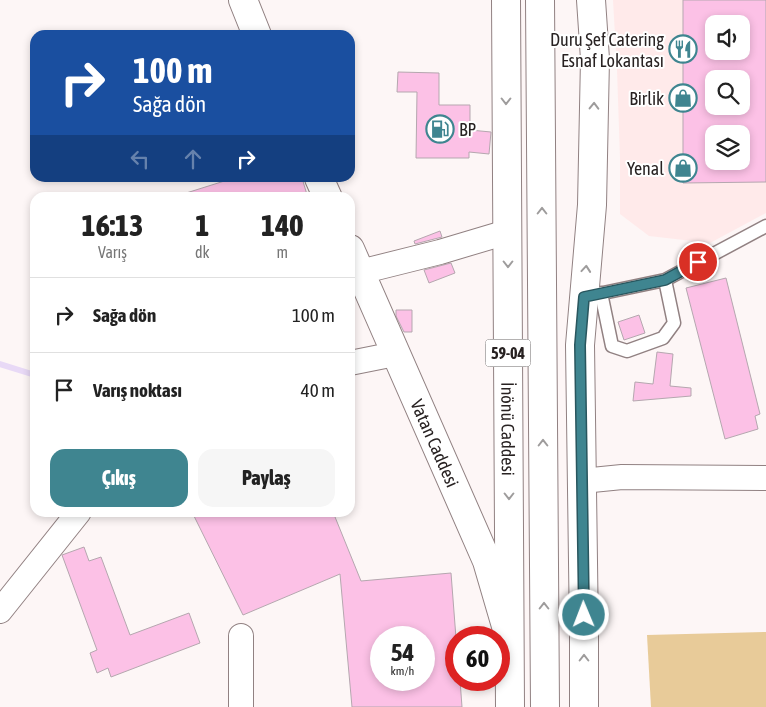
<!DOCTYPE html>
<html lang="tr">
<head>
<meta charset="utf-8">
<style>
  :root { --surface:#fff; --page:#f6f6f6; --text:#222; --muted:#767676; --line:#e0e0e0; --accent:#3f8590 }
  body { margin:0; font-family:"Asap Condensed",sans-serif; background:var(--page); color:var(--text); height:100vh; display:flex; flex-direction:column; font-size:19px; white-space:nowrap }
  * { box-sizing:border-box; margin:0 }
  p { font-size:16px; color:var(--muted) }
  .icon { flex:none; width:28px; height:28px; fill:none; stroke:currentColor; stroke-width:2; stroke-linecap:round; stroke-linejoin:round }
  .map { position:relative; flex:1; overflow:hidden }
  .details { position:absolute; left:30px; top:192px; width:325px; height:325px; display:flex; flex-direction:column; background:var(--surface); border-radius:15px; box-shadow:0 2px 8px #0003 }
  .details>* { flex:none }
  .guide { position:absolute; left:30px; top:30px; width:325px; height:152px; border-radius:15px; box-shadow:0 2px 8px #0003; background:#1a4fa0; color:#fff; overflow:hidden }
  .fabs { position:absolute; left:705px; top:15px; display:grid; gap:10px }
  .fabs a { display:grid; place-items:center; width:45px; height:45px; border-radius:10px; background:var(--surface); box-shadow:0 2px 8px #0003; font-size:25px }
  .speed { position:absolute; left:370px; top:626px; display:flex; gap:10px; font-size:25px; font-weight:700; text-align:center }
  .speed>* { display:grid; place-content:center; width:65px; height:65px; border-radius:50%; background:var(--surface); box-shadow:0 2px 8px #0003; line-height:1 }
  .speed small { font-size:12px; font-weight:400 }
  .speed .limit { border:8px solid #d22; background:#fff; color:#111 }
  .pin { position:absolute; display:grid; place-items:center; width:42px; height:42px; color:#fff; margin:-21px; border:2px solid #fff; border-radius:50%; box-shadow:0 1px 5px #0007 }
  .me { position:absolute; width:55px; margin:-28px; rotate:359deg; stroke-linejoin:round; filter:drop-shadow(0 0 4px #0008) }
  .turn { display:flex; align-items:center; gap:18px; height:105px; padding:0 20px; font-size:22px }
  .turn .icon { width:65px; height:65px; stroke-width:2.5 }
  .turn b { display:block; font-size:35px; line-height:42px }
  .lanes { display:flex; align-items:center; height:48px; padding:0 20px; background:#0003; justify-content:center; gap:25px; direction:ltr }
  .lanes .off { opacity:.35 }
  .eta { display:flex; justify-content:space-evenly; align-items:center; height:85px; text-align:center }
  .eta b { font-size:30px; font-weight:800; line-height:35px }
  .button { display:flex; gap:10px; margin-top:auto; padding:10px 20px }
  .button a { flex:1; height:58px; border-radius:15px; background:var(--accent); color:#fff; font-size:20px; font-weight:800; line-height:58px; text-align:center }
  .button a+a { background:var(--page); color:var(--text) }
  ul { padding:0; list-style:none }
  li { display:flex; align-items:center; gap:15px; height:75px; padding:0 20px; border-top:1px solid var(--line) }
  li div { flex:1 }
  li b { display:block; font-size:19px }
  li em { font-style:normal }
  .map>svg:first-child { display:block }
</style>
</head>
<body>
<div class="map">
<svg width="766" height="707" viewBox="0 0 766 707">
  <rect width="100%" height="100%" fill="#fdf6f6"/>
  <path fill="#ffeaea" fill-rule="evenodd" d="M 613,0 L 766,0 L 766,213 L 710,243 L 649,236 L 620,214 L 620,158 L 617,70 ZM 714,24 L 741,24 L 741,51 L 714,51 ZM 714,79 L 741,79 L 741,106 L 714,106 ZM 714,134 L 741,134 L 741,161 L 714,161 Z"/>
  <path fill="#e8cb99" d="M 766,632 L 766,707 L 651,707 L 647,635 Z"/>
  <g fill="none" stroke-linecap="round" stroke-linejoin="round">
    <path stroke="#e8d9f6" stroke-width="6" d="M 0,364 L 35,375"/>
  </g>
  <path fill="#fcc1e6" stroke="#b5a7af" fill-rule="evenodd" d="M 683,0 L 766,0 L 766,182 L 683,183 ZM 714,24 L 741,24 L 741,51 L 714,51 ZM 714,79 L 741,79 L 741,106 L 714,106 ZM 714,134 L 741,134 L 741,161 L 714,161 Z
    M 398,72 L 439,73 L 439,105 L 470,105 L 470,130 L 491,132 L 489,154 L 469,152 L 469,158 L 416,158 L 417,92 L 397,92 Z
    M 234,178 L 302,178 L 308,198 L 184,198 L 183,194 Z
    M 440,231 L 442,237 L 415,244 L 414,241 Z
    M 451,263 L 455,273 L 429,283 L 424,270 Z
    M 726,278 L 760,414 L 755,416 L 758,429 L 725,439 L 686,288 Z
    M 396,310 L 412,310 L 412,332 L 404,332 L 396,316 Z
    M 639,315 L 645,333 L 624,340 L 618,322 Z
    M 657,352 L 673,354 L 670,386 L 691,388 L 691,396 L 633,401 L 635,382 L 653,384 Z
    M 192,512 L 333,512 L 361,581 L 451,573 L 456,638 L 456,680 L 460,680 L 462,707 L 352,707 L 340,574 L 243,615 ZM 381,638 L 424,638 L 424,680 L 381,680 Z
    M 84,547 L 89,561 L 101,557 L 130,635 L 189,613 L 200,643 L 111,677 L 108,668 L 97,673 L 90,653 L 97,650 L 62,555 Z"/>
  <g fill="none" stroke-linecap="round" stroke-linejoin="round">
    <g stroke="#918182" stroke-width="15">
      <path id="lane" d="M 601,293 L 612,346 L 627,351 L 663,338 L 674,323 L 665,280
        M 584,297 L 665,280 L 766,226"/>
    </g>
    <g stroke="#918182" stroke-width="26">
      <path id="street" d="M 360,272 L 440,252 L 507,232
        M 350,363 L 395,354
        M 582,481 L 622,477 L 766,478
        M 0,611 L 79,512
        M 241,707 L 241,636"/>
    </g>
    <g stroke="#918182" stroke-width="30">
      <g id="secondary">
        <path d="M 243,0 L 257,35"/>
        <path d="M 319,178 L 328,198"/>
        <path id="s1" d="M 350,249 L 487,561 L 506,626"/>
      </g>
    </g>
    <g stroke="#918182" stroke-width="30">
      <g id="primary">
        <path id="s2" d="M 506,0 L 510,707"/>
        <path d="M 540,0 L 545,707"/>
        <path d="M 584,707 L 584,634 L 580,345 L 592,205 L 595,59 L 591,0"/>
      </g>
    </g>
    <use href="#lane" stroke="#fff" stroke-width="12"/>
    <use href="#street" stroke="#fff" stroke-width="24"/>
    <use href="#secondary" stroke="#fff" stroke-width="28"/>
    <use href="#primary" stroke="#fff" stroke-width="28"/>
  </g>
  <defs><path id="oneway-chevron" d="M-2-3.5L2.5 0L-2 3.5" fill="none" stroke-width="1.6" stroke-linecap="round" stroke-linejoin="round" transform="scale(1.25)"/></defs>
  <g stroke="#9e9c9c">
    <use href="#oneway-chevron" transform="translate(506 101) rotate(90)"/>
    <use href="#oneway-chevron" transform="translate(594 106) rotate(-89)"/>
    <use href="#oneway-chevron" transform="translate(542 211) rotate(-90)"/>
    <use href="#oneway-chevron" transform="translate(508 264) rotate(90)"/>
    <use href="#oneway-chevron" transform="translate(586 269) rotate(-85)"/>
    <use href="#oneway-chevron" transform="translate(543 443) rotate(-90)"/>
    <use href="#oneway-chevron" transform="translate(509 496) rotate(90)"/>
    <use href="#oneway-chevron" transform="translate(544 606) rotate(-90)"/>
    <use href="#oneway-chevron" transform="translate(584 658) rotate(-90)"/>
  </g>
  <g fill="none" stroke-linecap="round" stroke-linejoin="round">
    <g stroke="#29565e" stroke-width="12">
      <path id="route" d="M 584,615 L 580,345 L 584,297 L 665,280 L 698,262"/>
    </g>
    <use href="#route" stroke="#3f8590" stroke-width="9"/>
  </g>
  <defs>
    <g id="restaurant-ring" transform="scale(1.4375)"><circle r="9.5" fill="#fff" stroke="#3f8590" stroke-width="1.5"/><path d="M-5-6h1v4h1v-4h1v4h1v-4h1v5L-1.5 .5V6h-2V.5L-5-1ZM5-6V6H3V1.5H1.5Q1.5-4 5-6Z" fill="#3f8590"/></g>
    <g id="shop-ring" transform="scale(1.4375)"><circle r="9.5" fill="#fff" stroke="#3f8590" stroke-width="1.5"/><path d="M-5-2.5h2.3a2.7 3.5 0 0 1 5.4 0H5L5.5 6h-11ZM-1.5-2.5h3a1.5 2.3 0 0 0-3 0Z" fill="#3f8590"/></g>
    <g id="fuel-ring" transform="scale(1.4375)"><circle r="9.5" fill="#fff" stroke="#3f8590" stroke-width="1.5"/><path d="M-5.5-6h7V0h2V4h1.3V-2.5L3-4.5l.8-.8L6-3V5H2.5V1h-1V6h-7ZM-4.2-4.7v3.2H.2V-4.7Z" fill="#3f8590"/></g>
  </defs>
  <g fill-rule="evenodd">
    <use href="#restaurant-ring" x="683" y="49"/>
    <use href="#shop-ring" x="683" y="98"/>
    <use href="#fuel-ring" x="440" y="129"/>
    <use href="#shop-ring" x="683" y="168"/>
  </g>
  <g text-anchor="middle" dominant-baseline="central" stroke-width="4" stroke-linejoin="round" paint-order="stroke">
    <rect fill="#fff" stroke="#686464" stroke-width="1" x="485.5" y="339.5" width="45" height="27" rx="4"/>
    <g font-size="16" font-weight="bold" fill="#282222">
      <text x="508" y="353">59-04</text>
    </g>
    <g font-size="18" fill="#282222" stroke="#fff" text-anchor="end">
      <text x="664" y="39">Duru Şef Catering<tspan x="664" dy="21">Esnaf Lokantası</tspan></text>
      <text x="664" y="98">Birlik</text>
      <text x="459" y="129" text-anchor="start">BP</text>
      <text x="664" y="168">Yenal</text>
    </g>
    <g font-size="18" fill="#282222" stroke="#fff">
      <text stroke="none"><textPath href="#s2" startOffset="429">İnönü Caddesi</textPath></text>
      <text stroke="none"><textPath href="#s1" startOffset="212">Vatan Caddesi</textPath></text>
    </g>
  </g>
</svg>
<div class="fabs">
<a><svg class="icon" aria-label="sound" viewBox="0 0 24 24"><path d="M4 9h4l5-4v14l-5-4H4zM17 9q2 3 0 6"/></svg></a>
<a><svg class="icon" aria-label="search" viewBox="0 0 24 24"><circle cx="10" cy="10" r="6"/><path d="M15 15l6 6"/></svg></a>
<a><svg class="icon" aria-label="layers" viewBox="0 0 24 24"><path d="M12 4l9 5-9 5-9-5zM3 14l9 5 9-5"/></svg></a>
</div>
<div class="speed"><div>54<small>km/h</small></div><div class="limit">60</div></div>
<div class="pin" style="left:698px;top:262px;background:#d93025"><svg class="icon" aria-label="arrive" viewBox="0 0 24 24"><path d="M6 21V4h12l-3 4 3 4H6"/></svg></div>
<svg class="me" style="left:584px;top:615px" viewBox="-20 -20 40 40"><circle r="17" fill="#3f8590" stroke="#fff" stroke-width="3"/><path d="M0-11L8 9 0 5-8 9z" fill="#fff"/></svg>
<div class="guide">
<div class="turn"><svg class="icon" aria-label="right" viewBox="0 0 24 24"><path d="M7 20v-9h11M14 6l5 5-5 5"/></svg><div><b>100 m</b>Sağa dön</div></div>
<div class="lanes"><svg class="icon off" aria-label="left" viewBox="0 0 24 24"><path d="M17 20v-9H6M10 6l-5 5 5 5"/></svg><svg class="icon off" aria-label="ahead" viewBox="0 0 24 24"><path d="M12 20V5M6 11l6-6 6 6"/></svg><svg class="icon" aria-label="right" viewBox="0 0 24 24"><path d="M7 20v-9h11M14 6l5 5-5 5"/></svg></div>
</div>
<section class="details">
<div class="eta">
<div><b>16:13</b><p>Varış</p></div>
<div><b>1</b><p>dk</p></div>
<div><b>140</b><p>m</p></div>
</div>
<ul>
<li><svg class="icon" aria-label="right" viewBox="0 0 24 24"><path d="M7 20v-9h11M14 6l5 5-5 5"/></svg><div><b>Sağa dön</b></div><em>100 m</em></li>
<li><svg class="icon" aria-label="arrive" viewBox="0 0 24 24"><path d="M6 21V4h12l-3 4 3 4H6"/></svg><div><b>Varış noktası</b></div><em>40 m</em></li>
</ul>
<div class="button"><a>Çıkış</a><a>Paylaş</a></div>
</section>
</div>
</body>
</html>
